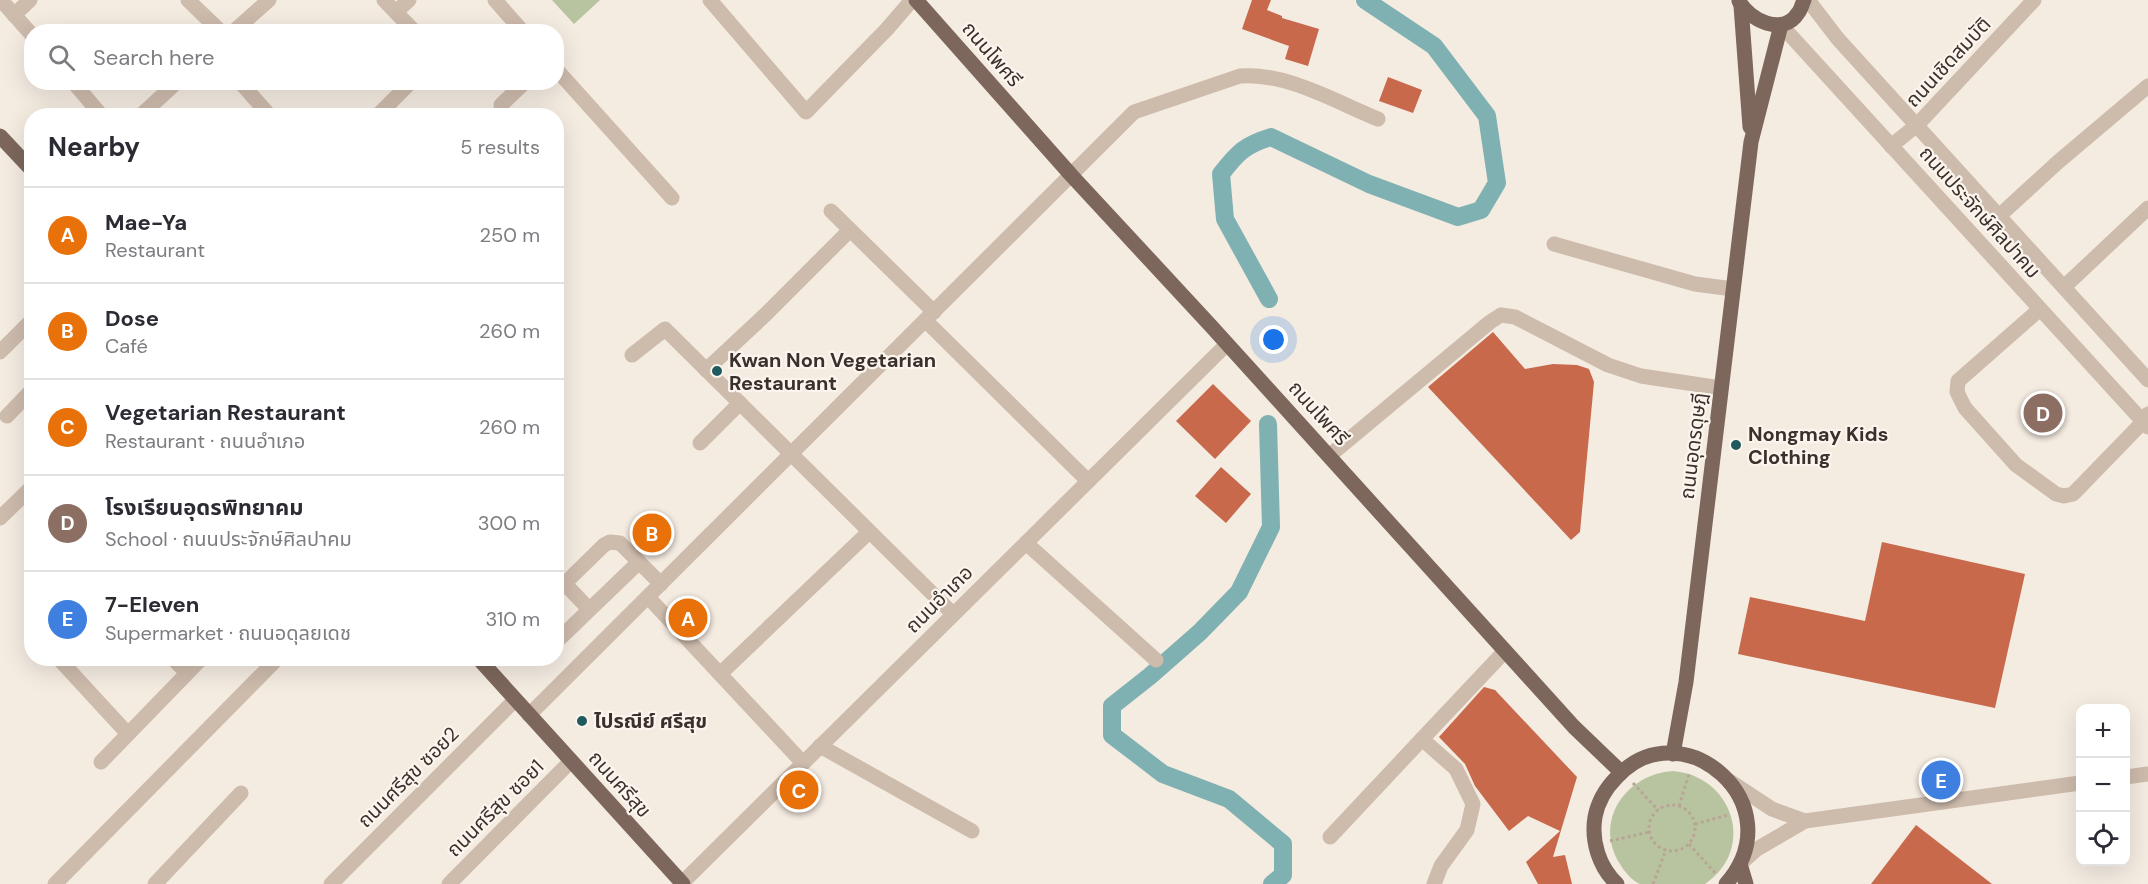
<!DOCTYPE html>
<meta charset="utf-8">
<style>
:root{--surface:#fff;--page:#f2f2f3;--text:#2b2b33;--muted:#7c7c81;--line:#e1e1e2;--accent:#7c3aed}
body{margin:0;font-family:"DM Sans","Noto Sans Thai",sans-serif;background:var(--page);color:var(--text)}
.controls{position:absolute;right:18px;bottom:18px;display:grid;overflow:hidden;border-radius:12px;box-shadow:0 6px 24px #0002}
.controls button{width:54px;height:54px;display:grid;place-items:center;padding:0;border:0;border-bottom:2px solid var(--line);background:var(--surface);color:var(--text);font:30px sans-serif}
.you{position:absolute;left:1274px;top:340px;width:21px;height:21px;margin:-15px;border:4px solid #fff;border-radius:50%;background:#1a73e8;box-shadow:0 0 0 9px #1a73e833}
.badge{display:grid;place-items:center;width:39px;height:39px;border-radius:50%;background:var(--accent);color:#fff;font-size:20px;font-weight:700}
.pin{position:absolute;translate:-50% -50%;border:3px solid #fff;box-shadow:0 2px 6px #0006}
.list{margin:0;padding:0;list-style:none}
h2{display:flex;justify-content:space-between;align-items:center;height:78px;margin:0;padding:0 24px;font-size:26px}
h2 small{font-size:20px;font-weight:400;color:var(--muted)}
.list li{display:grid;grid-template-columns:39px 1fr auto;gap:18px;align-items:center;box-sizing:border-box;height:96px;padding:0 24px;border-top:2px solid var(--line)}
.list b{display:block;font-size:22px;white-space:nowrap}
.list p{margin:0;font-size:20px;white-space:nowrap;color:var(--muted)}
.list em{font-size:20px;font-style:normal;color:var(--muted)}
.icon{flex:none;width:33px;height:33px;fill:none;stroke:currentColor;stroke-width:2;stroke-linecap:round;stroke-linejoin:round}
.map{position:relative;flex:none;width:2148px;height:884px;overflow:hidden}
.search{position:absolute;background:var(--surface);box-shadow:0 6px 24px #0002;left:24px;top:24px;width:540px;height:66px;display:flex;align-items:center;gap:15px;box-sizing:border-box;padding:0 21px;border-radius:24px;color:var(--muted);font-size:22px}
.panel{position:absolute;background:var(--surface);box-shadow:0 6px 24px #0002;left:24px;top:108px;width:540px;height:558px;border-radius:24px}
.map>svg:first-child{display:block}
</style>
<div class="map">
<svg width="2148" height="884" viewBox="0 0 2148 884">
<rect width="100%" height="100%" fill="#f4ebe1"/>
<g fill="#b8c4a0">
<path d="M552 0H600L574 24Z"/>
<path d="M1673 771C1733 776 1757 849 1705 884 1693 884 1648 884 1640 884 1632 881 1624 871 1620 864 1593 821 1626 774 1673 771Z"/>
</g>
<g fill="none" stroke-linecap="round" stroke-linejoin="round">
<g stroke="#7fb0b2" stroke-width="18">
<path d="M1269 299 1225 219 1221 174C1238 152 1245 145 1271 137L1369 184 1458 217 1481 210 1497 183 1487 116 1434 46 1365 0"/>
<path d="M1268 424 1271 527 1239 592 1200 632 1150 676 1112 706V735L1163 774 1229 799 1283 844V875L1272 884"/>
</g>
</g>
<g fill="#c8694b">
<path d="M1252 0H1271L1267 10 1282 16V18L1319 29 1308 66 1285 59 1289 46 1242 29Z"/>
<path d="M1388 77 1422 90 1413 113 1379 101Z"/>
<path d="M1493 332 1525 369 1553 364 1577 365 1589 369 1594 382 1580 532 1571 540 1428 387Z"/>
<path d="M1213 384 1251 421 1215 459 1176 421Z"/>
<path d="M1221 467 1251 494 1226 523 1195 496Z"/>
<path d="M1882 542 2025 574 1995 708 1738 654 1750 597 1865 621Z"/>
<path d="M1484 687 1495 690 1577 777 1553 857 1565 855 1572 884H1538L1526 862 1560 831 1528 816 1509 831 1475 786 1465 764 1439 737Z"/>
<path d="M1916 825 1992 884H1871Z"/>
</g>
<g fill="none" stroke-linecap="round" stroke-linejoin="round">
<g stroke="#b9a596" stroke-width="3" stroke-dasharray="3 3" stroke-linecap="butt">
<path d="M1633 783 1658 810"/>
<circle cx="1672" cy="828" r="23"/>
<path d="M1679 806 1689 774"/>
<path d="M1695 824 1728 815"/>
<path d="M1610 841 1649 832"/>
<path d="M1689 844 1716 874"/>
<path d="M1653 884 1666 850"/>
</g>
<g stroke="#cdbbac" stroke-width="15">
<path d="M1 0 32 35"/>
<path d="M188 0 221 32"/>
<path d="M384 0 415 32"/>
<path d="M495 0 523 32"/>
<path d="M710 0 806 112 887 29 912 0"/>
<path d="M1808 0 1838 39 2148 380"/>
<path d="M396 12 409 0"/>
<path d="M14 15 30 0"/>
<path d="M1781 25 2148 427"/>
<path d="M233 32 269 0"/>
<path d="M556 69 672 198"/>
<path d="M73 82 102 116"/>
<path d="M240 82 270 116"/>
<path d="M501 105 525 82"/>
<path d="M140 116 177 82"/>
<path d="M377 116 411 82"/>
<path d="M1891 146 1917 125 2034 0"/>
<path d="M831 211 934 312"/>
<path d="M1999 216 2058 162 2148 86"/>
<path d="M1554 244 1695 284 1733 289"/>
<path d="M2064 287 2148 208"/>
<path d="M2040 309 1958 381 1957 392 1965 408 2016 465 2056 494 2064 496 2073 494 2143 422 2148 414"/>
<path d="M926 321 1088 481"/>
<path d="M0 352 32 320"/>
<path d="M632 355 665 329 953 614"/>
<path d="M706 370 765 315 850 230"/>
<path d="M7 416 32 390"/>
<path d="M700 443 740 403"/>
<path d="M1329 456 1490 322 1501 315 1515 317 1608 365 1641 376 1721 388"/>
<path d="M0 518 32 487"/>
<path d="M1026 543 1156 660"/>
<path d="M565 584 589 609"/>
<path d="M556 592 604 545 610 542 620 543 661 584"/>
<path d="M648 597 803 763"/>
<path d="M556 642 639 562"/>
<path d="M58 658 128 734"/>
<path d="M172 658 187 673"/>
<path d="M529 658H539"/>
<path d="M720 674 869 532"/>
<path d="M529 715 1134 112 1240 76C1286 72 1336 102 1378 119"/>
<path d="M820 746 972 831"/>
<path d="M101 762 202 658"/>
<path d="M2126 777 2148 774"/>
<path d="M1731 782 1772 809 1805 821"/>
<path d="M1330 837 1422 739"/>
<path d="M1740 864 1757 849 1805 821 2080 783"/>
<path d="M55 884 278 658"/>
<path d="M155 884 241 793"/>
<path d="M331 884 515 700"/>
<path d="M449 884 571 761"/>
<path d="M681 884 1227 344"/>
<path d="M1434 884 1441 866 1467 830 1473 804 1456 769 1422 739 1505 651"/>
</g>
<g stroke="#7d675c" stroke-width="15">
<path d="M916 0 1072 176 1211 326 1574 727 1621 772"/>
<path d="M1739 1C1749 20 1783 37 1798 13 1801 10 1802 4 1804 0"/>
<path d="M1741 6 1750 127"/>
<path d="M0 136 32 170"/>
<path d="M478 658 683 884"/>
<path d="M1673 754 1686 682 1751 142 1781 25"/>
<path d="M1740 864 1746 884"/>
<path d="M1617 884C1599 867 1591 841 1595 817 1598 801 1606 788 1617 777 1681 707 1796 804 1726 884"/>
</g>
</g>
<g fill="#1f5a5e" stroke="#fbf5ee" stroke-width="2">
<circle cx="717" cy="371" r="6"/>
<circle cx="1736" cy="445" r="6"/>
<circle cx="582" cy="721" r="6"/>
</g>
<g text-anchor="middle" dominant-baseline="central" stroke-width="4.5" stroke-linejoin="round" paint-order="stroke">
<g font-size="20" fill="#3b302b" stroke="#fbf5ee">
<text transform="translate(992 54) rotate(49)">ถนนโพศรี</text>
<text transform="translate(1948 62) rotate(-47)">ถนนเชิดสมบัติ</text>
<text transform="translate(1980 212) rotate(48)">ถนนประจักษ์ศิลปาคม</text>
<text transform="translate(1319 413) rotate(48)">ถนนโพศรี</text>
<text transform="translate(1693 446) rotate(-83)">ถนนอุดรดุษฎี</text>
<text transform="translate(939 599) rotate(-45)">ถนนอำเภอ</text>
<text transform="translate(408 777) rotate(-45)">ถนนศรีสุข ซอย2</text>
<text transform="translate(620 784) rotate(48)">ถนนศรีสุข</text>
<text transform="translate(495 808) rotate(-45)">ถนนศรีสุข ซอย1</text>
</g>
<g font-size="20" font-weight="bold" fill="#3b302b" stroke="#fbf5ee" text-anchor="start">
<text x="729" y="360">Kwan Non Vegetarian<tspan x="729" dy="23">Restaurant</tspan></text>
<text x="1748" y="434">Nongmay Kids<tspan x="1748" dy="23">Clothing</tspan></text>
<text x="594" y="721">ไปรณีย์ ศรีสุข</text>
</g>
</g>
</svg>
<div class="controls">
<button>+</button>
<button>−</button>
<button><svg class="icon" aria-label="locate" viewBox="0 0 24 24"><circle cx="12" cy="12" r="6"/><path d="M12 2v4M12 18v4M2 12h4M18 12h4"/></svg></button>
</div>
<div class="you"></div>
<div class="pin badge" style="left:688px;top:618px;background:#e8710a">A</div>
<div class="pin badge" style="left:652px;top:533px;background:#e8710a">B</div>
<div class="pin badge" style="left:799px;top:790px;background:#e8710a">C</div>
<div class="pin badge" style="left:2043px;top:413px;background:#8d6e63">D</div>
<div class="pin badge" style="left:1941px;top:780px;background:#3f7fe0">E</div>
<div class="search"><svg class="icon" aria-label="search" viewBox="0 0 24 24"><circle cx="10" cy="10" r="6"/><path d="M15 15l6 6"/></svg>Search here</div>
<section class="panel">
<h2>Nearby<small>5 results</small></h2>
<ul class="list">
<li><span class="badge" style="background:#e8710a">A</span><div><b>Mae-Ya</b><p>Restaurant</p></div><em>250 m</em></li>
<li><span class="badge" style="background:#e8710a">B</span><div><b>Dose</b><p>Café</p></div><em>260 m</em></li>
<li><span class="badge" style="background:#e8710a">C</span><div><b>Vegetarian Restaurant</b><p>Restaurant · ถนนอำเภอ</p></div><em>260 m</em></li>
<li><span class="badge" style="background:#8d6e63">D</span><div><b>โรงเรียนอุดรพิทยาคม</b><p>School · ถนนประจักษ์ศิลปาคม</p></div><em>300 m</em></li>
<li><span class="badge" style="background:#3f7fe0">E</span><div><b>7-Eleven</b><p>Supermarket · ถนนอดุลยเดช</p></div><em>310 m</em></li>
</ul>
</section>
</div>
